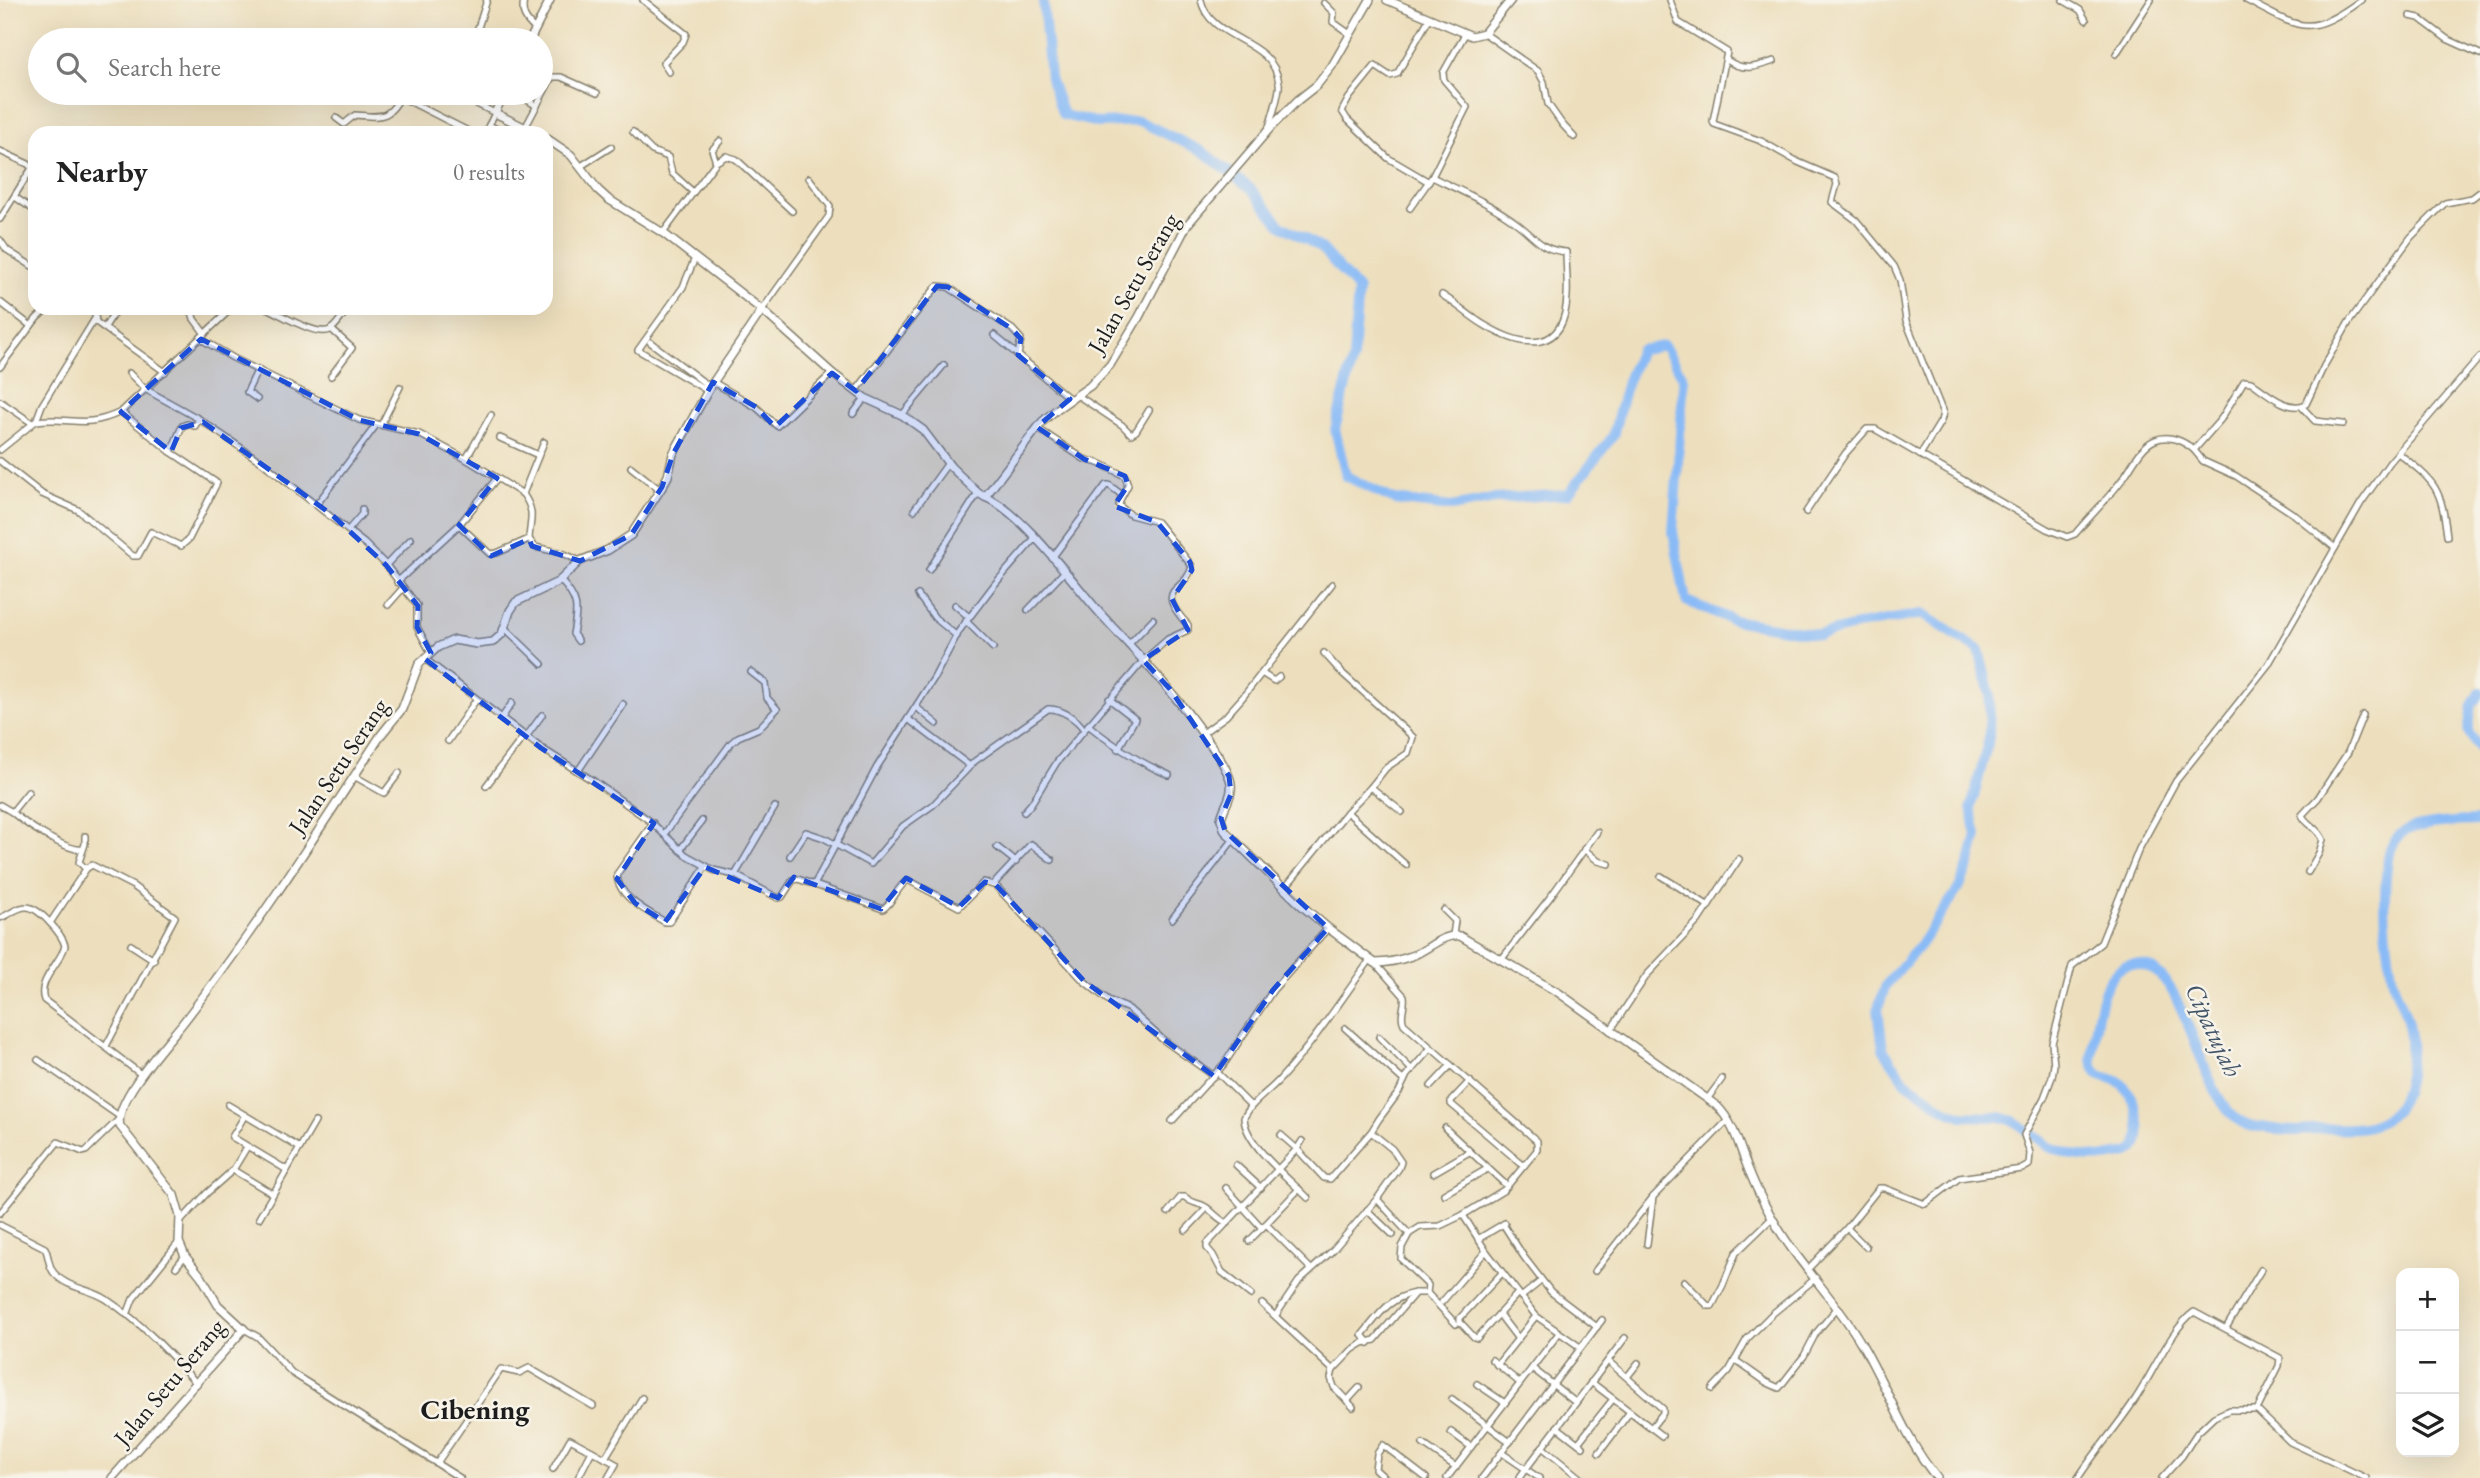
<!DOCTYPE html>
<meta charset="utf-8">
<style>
:root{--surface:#fff;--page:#f6f6f6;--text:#222;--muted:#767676;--line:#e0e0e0}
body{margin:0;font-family:"EB Garamond",serif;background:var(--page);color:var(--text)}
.controls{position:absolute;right:21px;bottom:21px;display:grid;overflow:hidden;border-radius:14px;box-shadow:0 7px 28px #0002}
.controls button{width:63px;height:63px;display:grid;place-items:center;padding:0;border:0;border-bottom:2px solid var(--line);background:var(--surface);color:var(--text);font:35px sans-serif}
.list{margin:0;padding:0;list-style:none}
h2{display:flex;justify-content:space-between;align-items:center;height:91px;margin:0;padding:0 28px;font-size:30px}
h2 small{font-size:23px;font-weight:400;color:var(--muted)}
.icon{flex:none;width:38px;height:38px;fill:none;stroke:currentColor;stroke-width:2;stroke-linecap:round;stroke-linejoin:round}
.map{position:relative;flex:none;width:2480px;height:1478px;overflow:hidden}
.search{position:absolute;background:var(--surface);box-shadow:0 7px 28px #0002;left:28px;top:28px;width:525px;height:77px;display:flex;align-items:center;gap:18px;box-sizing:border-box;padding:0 24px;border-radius:38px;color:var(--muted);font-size:26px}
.panel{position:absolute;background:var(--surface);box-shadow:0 7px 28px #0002;left:28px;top:126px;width:525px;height:189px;border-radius:21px}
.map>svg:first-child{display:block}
</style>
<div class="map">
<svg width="2480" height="1478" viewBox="0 0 2480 1478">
<rect width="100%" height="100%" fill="#f7f3e8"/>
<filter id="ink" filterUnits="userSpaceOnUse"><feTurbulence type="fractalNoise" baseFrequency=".0143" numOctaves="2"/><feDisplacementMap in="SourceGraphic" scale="14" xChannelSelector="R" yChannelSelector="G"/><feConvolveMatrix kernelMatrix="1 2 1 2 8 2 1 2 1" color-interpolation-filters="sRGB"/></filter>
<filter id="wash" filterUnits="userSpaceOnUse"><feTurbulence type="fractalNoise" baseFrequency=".00686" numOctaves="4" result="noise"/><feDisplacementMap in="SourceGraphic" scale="28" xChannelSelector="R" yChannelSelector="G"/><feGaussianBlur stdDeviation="1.57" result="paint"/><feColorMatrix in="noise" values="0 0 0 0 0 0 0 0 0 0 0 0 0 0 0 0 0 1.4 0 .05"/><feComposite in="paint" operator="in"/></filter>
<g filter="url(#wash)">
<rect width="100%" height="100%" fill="#eddfbd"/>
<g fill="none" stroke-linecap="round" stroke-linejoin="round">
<g stroke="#8abbf6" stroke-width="10">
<path d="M1043 0 1050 78 1063 115 1099 123 1139 121 1202 151 1251 189 1281 225 1321 248 1358 290 1353 358 1335 429 1346 476 1394 500 1451 507 1495 499 1568 494 1613 436 1627 381 1640 350 1664 346 1684 379 1673 532 1686 601 1733 620 1819 635 1864 624 1922 614 1979 650 1990 695 1989 738 1971 808 1977 835 1970 862 1959 888 1920 945 1886 985 1878 1008 1883 1049 1905 1081 1946 1110 1962 1116 2000 1117 2014 1121 2050 1147 2072 1155 2101 1158 2128 1153 2134 1150C2146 1133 2136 1099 2122 1084 2109 1073 2094 1083 2092 1058 2096 1032 2098 966 2133 964 2192 961 2195 1106 2247 1125 2251 1127 2258 1127 2262 1127 2273 1129 2284 1131 2294 1131 2308 1131 2322 1128 2336 1128 2383 1131 2404 1115 2409 1068 2411 1052 2411 1036 2407 1020 2404 1007 2396 994 2393 981 2387 947 2383 910 2386 876 2388 859 2388 843 2402 833 2416 823 2462 821 2480 821"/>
<path d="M2480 692 2472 705 2468 732 2480 750"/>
</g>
</g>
</g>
<g filter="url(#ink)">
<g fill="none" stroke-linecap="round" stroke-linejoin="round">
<defs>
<g id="minor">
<path d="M524 0C521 14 525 20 535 29"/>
<path d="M643 0 686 34 683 42 663 63 669 72"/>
<path d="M1201 0C1210 42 1273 37 1279 83 1281 90 1271 120 1268 130"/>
<path d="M1670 0 1678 22 1727 52 1713 121 1714 124 1761 141 1798 162 1835 178 1837 184 1832 202 1856 220 1894 266 1900 280 1906 321 1943 413 1941 421 1920 455 2047 529 2067 537 2075 534C2090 516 2107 500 2121 481 2131 469 2140 446 2155 440 2169 434 2184 441 2194 450"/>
<path d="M2063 0 2080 10 2086 20"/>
<path d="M2246 0C2300 28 2308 39 2361 0"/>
<path d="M1324 3 1334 13 1333 22 1350 34"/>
<path d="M2410 16 2419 18 2447 39 2480 54"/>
<path d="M1484 33 1538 71 1544 82 1548 104 1562 124 1574 137"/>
<path d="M474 40 487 0"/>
<path d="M2116 54 2151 0"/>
<path d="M1727 60C1743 72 1757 67 1774 61"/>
<path d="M393 93 472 133"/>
<path d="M454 93 495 113 485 133"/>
<path d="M516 93 537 106"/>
<path d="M336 118 344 124 355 115C383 117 388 120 403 93"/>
<path d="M489 125 504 133"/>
<path d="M525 128 552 77H561L597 93"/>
<path d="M633 132 652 151 668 157 672 173 693 192"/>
<path d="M0 151 28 164 32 168 0 219"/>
<path d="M716 162 712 150 720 141"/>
<path d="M581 166 611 147"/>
<path d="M1432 177C1461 191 1494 205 1519 225 1537 239 1541 250 1566 252 1566 267 1568 282 1567 296 1565 353 1525 349 1486 326 1470 317 1457 304 1442 295"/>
<path d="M1429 182 1388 158 1347 119 1342 111 1349 98 1375 66 1390 76 1397 74 1429 19"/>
<path d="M15 197 35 211"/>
<path d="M1410 208 1432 177 1467 107 1444 80 1443 73 1465 34"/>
<path d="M663 233 716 162 726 156 736 159 792 211"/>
<path d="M0 240 7 250 35 268"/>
<path d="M695 258 683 287 638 350 708 391"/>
<path d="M0 302 31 326"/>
<path d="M94 308 96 322 165 372"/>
<path d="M191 308 194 319 205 334"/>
<path d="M266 308C279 313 316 337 330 330 337 326 343 315 348 308"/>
<path d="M762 310 829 216 830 206 809 178"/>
<path d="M105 327 117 308"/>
<path d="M994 335 1070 399"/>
<path d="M201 339 233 358 359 420 419 434 466 459 523 494"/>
<path d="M650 342 710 387"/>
<path d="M0 367 37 318 48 308"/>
<path d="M129 373 145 389 199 419 263 463 365 544 386 565 417 605V627L431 653"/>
<path d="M331 376 352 348 331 329"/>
<path d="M713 382 756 407 777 426 832 373"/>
<path d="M856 391 937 286 948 287 1012 329 1021 339 1018 355"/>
<path d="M1077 395 1122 425 1131 434 1136 431 1149 410"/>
<path d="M257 399 247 392 258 369"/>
<path d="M0 401 32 423"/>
<path d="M2302 407 2315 421 2343 424"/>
<path d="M853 414 865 398"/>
<path d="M902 415 944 365"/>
<path d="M36 421 42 405 94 320"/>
<path d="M381 425 400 387"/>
<path d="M500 438 538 455"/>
<path d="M0 450 36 421C71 416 83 430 121 412L232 308"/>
<path d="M171 452 182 426 187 424 195 426 199 419"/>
<path d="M2398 453C2437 483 2441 488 2447 536"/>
<path d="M466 459 491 415"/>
<path d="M0 461 42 494 78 510 133 556H138L151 532 181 546 189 539 217 483 171 452 121 412"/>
<path d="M631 467 660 490"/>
<path d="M317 504 377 424"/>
<path d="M914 510 948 463"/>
<path d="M1806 512 1845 454 1867 429H1875L1920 455"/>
<path d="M459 525 490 554 497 553 529 539 535 547 562 553 580 561"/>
<path d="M349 529 362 514V509"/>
<path d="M529 539C530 519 536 513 523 494L544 442"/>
<path d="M2335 548 2295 515 2236 476 2203 461 2194 450 2221 419 2244 381 2251 382C2266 392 2288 413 2306 404L2324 366 2349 322 2411 237 2445 203 2472 198 2480 192"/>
<path d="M1052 558 1106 485H1109L1122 495"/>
<path d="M386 565 411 539"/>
<path d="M929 570 978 493"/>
<path d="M560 580C579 600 578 608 573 634L578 641"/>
<path d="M397 582 459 525 497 478"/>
<path d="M918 595 935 618 957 636"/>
<path d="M388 605 403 588"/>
<path d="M955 605 969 617"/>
<path d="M1028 610 1064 572"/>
<path d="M966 621 993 648"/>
<path d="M505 628 542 664"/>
<path d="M1128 645 1153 619"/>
<path d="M1324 653 1341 672 1413 737 1408 753 1386 768 1371 787"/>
<path d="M425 659 541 748 595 782 650 821 686 855 713 870 735 875 778 898 782 897 793 880 798 879 883 909C894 902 897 886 908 880L959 907 984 882 993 885 1031 844 1052 860"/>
<path d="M1263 674 1274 681 1279 677"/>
<path d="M1109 699 1135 719 1118 749"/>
<path d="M916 707 937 724"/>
<path d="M501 719 512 703"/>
<path d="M908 719 970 766"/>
<path d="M1088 725C1114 746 1138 762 1169 775"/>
<path d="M1203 733 1226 716 1242 698 1332 584"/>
<path d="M526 737 542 715"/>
<path d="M448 741 476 700"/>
<path d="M578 771 623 704"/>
<path d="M354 776 384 793 399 773"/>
<path d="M486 786 524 736"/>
<path d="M0 805 12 812 28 792"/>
<path d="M12 812C24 823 67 852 83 849"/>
<path d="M1024 812 1031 804 1057 762 1143 661 1168 639 1188 630V625C1151 585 1186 594 1192 566L1157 522 1131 515 1119 506 1120 500 1128 485 1125 476 1101 464 1084 459 1037 428"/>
<path d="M1347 812 1406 865"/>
<path d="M653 823 617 874C617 897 648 912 665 922H669L706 866"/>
<path d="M665 833 731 743 738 737 759 728 777 709 767 698 765 683 751 672"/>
<path d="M85 836V844L79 862 86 869"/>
<path d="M997 847 1016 862"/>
<path d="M1584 849 1598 861 1609 864"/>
<path d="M680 850 702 821"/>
<path d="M790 856 806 832 824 838 871 864 903 826 933 805 975 761 1048 709C1060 708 1078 719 1084 730"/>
<path d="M2308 872 2319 853 2323 840C2318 827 2306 825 2302 815L2318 798 2348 752 2363 715"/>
<path d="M735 875 775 807"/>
<path d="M1661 876 1709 906"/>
<path d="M994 884 1084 981 1108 1000 1129 1009 1162 1039 1214 1076"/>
<path d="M814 885 877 767 934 678 959 631 994 585 1035 538"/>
<path d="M1284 889 1347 812 1371 787 1402 812"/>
<path d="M1444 910 1455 921 1453 935"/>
<path d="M0 918C9 915 17 907 26 907 38 906 63 935 65 946 60 964 37 980 44 1000L142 1075"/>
<path d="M1172 919 1233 840"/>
<path d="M50 923 86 869 92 865 133 886 175 917 106 1046"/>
<path d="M131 945 154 960"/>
<path d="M1501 960 1551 896 1597 832"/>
<path d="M1375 963 1404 996C1406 1006 1399 1015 1404 1024L1537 1141V1150L1504 1190 1463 1215 1486 1251 1536 1316 1580 1347"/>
<path d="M1345 1028 1404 1081"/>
<path d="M1610 1031 1647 975 1698 921 1739 859"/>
<path d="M1379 1037 1412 1070"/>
<path d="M38 1060 119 1116"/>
<path d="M1217 1072 1251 1106"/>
<path d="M1470 1081 1451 1101V1104L1524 1166"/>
<path d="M1431 1086 1451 1065"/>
<path d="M1708 1098 1722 1079"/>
<path d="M228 1105 300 1148"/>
<path d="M245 1115 232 1137 287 1170"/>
<path d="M1172 1121 1224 1064 1273 990 1328 928"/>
<path d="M1445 1128 1507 1186"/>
<path d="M1281 1135 1297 1149 1302 1141"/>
<path d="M1236 1165 1261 1188"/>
<path d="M233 1170 273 1194"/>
<path d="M1433 1173 1469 1152"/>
<path d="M1226 1188 1262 1228 1299 1189"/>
<path d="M1444 1194 1487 1169"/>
<path d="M1308 1198C1289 1179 1245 1144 1244 1118 1251 1102 1270 1091 1281 1078 1314 1042 1341 1000 1370 960"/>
<path d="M1377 1199 1409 1234 1402 1247 1401 1259 1428 1285 1427 1293"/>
<path d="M1367 1210 1393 1235"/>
<path d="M1168 1212 1181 1197H1185C1191 1203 1194 1202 1202 1205 1212 1209 1217 1220 1228 1223"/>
<path d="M0 1213 58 1142 83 1152 86 1151 118 1120"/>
<path d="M259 1218 315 1122"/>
<path d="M180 1222 207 1193 233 1170 247 1147"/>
<path d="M1266 1224 1311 1269"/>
<path d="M1503 1224 1524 1257 1551 1292 1597 1327"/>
<path d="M0 1225 45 1248C49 1256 48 1266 54 1273 68 1289 89 1288 106 1299 142 1323 169 1352 197 1384"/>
<path d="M1847 1228 1866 1247"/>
<path d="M1186 1230 1207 1208"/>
<path d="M1409 1234 1420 1227 1440 1226 1463 1215"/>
<path d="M1478 1239 1505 1223"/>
<path d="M1249 1241 1262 1228"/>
<path d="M1647 1244 1653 1197"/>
<path d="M176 1267 185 1256"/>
<path d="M1808 1269 1847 1228 1879 1188H1884L1925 1204 1959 1178 2022 1169 2029 1165 2030 1153 2024 1135 2044 1098 2052 1077 2054 1065 2052 1043 2072 966 2101 943 2139 849 2176 781 2268 665 2361 503 2390 462 2480 357"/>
<path d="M1595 1271 1653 1197 1728 1120"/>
<path d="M1502 1273 1460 1318V1322L1474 1337 1477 1338 1518 1293"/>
<path d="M1684 1281 1708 1306H1712L1723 1285 1736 1253 1772 1218"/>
<path d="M1251 1295 1222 1272 1213 1255 1207 1248V1244L1297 1149 1324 1178 1330 1179 1371 1132 1379 1119 1399 1092 1407 1075 1430 1049"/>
<path d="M1521 1297 1541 1281"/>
<path d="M1442 1302 1486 1251"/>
<path d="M1262 1304 1333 1370"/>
<path d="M1499 1314 1518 1339"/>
<path d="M127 1315 133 1299 179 1242"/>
<path d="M1276 1315 1299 1281 1332 1251 1377 1199 1399 1168 1401 1162 1392 1149 1371 1132"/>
<path d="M2226 1328 2261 1270"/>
<path d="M244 1329 258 1337 292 1373 460 1478"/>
<path d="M1369 1343 1362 1335C1379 1315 1388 1298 1415 1293"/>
<path d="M1492 1360 1520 1383"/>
<path d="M1735 1360 1766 1382 1779 1388 1804 1356 1816 1333 1838 1307"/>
<path d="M1608 1361 1663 1409V1413L1651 1428"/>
<path d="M1497 1365 1536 1316"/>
<path d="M1532 1368 1575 1402"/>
<path d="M1627 1377 1638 1363"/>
<path d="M1591 1382 1662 1436"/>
<path d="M1477 1384 1505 1403"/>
<path d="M1712 1389 1729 1371 1747 1339 1772 1314 1816 1278"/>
<path d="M1452 1399 1510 1442"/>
<path d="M1347 1401 1359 1388"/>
<path d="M1353 1407 1334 1387 1331 1378 1333 1370 1352 1350 1363 1343 1375 1340 1415 1293H1427L1456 1324"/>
<path d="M1557 1427 1583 1447"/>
<path d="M1451 1432 1471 1447"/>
<path d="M1578 1443 1613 1399"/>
<path d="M1423 1444 1456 1467"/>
<path d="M1542 1447 1580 1478"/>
<path d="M1502 1453 1539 1478"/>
<path d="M1599 1453 1629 1413"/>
<path d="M605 1458 642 1398"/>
<path d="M437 1463 501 1369 519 1373 529 1368 593 1406"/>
<path d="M553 1469 570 1439 616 1464 608 1478"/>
<path d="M578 1478 592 1451"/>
<path d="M1385 1478 1375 1469 1377 1454 1383 1445 1426 1478"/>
<path d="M1447 1478 1559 1333"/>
<path d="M1482 1478 1602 1320"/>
<path d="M1519 1478 1625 1338"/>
<path d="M2078 1478C2096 1450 2118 1426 2136 1398 2151 1376 2173 1326 2194 1312L2280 1358 2279 1366 2257 1410"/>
<path d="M2162 1478 2182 1456 2197 1433 2214 1417 2229 1410H2257L2290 1442 2366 1478"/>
</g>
<g id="tertiary">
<path d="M1387 0 1472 36 1484 33 1511 0"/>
<path d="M530 40 550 0"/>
<path d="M504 93 495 113 536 133"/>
<path d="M546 138 571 155 598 190 608 199 663 233 762 310"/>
<path d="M985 497C1021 511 1071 580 1098 611 1135 652 1174 691 1205 737 1214 749 1225 764 1230 779 1235 794 1224 805 1221 819L1225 831 1301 905 1328 928 1375 963C1389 963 1401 960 1414 955 1429 949 1444 933 1460 936L1559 993 1717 1106C1735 1124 1740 1150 1750 1173 1756 1188 1763 1202 1771 1216 1796 1262 1835 1298 1861 1343 1888 1388 1903 1437 1937 1478"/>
<path d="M112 1478 244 1329 218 1305 201 1276 185 1256 179 1242 180 1216 174 1195 120 1126C113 1102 166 1044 182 1024 254 932 317 833 381 735L402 709 419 664 438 647 454 640 477 644 493 642 502 634 510 611 516 602 558 582 580 561 608 550 631 535 662 487 668 476 673 454 710 387 762 310 832 373 865 398 902 415 923 430 951 467 978 493 985 497 1042 422 1057 409 1090 386 1110 365 1139 317 1187 225 1271 127 1298 100 1317 85 1332 66 1370 0"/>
</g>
</defs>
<use href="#minor" stroke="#847e6c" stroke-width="8"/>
<use href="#tertiary" stroke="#847e6c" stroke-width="10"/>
<use href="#minor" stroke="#fff" stroke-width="5"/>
<use href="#tertiary" stroke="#fff" stroke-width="7"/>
</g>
</g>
<path fill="#1d4ed8" fill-opacity="0.2" stroke="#1d4ed8" stroke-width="5" stroke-dasharray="14 9" stroke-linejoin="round" d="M937 286 948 287 1012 329 1021 339 1018 355 1070 399 1037 427 1084 459 1125 476 1128 485 1114 506 1157 522 1190 562 1192 570 1172 599 1188 630 1143 660 1170 689 1229 776 1231 794 1221 818 1225 831 1328 928 1273 990 1214 1076 1084 981 996 885 985 882 959 907 906 878 881 909 794 877 778 898 705 867 665 922 635 903 617 879 654 823 541 748 425 659 431 653 417 627 418 606 386 565 331 514 203 422 181 428 171 452 121 412 201 339 359 420 419 434 497 478 459 525 491 556 529 539 532 546 580 561 631 535 662 487 673 454 713 382 756 407 775 427 832 373 856 391Z"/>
<g text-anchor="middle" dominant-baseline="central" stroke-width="5" stroke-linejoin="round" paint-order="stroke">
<g font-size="24" fill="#1c1c1c" stroke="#f7f3e8">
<text transform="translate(1133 283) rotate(-60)">Jalan Setu Serang</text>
<text transform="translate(338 766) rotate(-56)">Jalan Setu Serang</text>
<text transform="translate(169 1382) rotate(-50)">Jalan Setu Serang</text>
</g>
<g font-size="26" font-style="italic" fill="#425468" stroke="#f7f3e8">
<text transform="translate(2214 1030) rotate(65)">Cipatujah</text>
</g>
<g font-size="28" font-weight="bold" fill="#1c1c1c" stroke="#f7f3e8">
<text x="475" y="1409">Cibening</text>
</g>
</g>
</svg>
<div class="controls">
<button>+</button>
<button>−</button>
<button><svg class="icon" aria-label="layers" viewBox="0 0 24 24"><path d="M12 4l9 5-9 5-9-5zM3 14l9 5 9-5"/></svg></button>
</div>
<div class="search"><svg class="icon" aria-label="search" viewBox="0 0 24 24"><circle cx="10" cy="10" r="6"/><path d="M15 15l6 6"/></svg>Search here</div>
<section class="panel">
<h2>Nearby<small>0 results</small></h2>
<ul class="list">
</ul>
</section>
</div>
